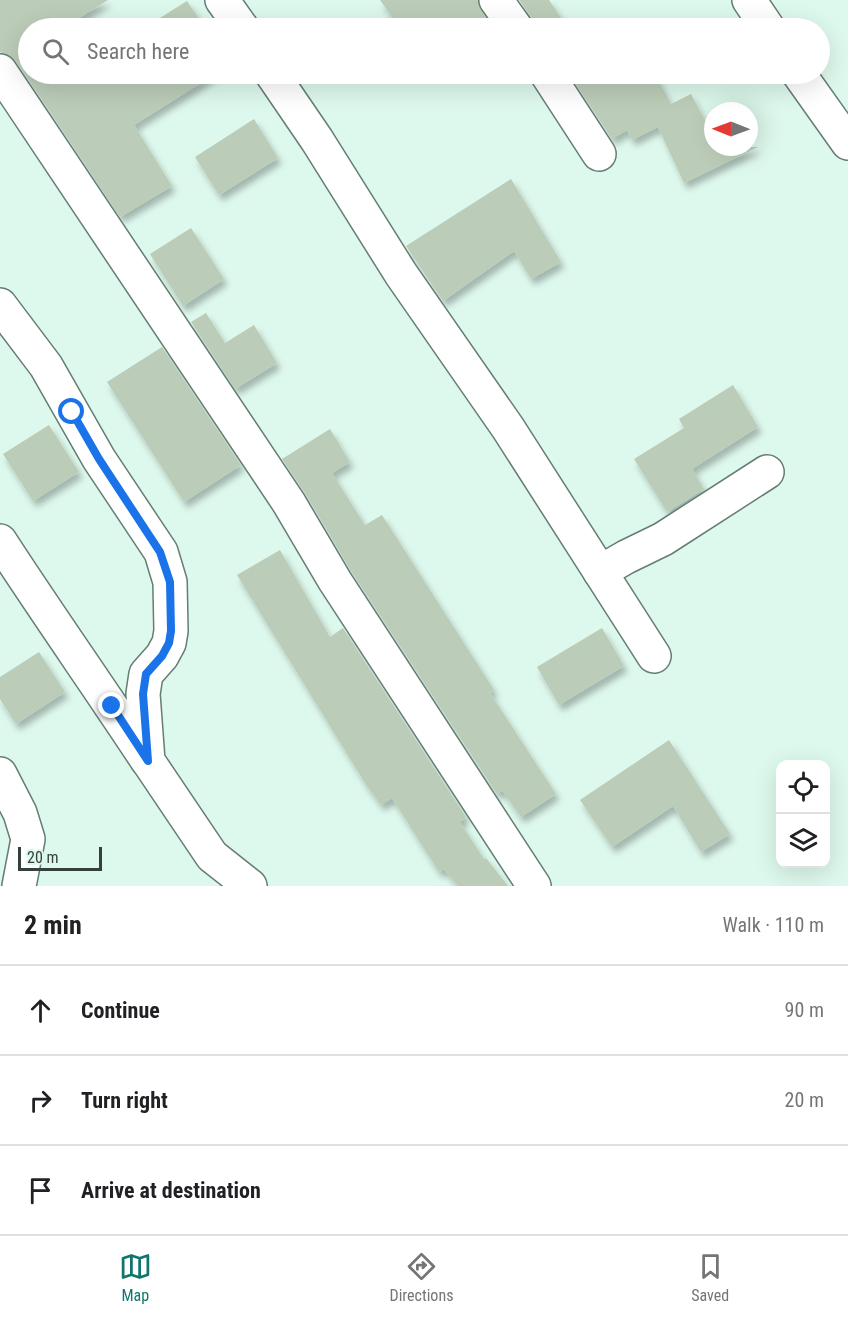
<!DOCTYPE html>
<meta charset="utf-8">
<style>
:root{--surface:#fff;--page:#f2f2f2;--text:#202124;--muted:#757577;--line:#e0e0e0;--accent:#0f766e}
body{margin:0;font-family:"Roboto Condensed",sans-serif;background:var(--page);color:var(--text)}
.controls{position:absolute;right:18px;bottom:18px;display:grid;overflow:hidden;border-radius:12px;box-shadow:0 6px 24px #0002}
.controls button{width:54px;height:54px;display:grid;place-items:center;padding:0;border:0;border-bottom:2px solid var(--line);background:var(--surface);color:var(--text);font:30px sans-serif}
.compass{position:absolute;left:704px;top:102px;width:54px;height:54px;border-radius:50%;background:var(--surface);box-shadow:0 6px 24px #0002;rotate:271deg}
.scale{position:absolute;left:18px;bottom:15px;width:84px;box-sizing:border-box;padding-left:6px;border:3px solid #353f3b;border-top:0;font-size:16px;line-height:21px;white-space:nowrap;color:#353f3b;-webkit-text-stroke:4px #ddf8ec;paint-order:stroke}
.stop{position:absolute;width:18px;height:18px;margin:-14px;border:4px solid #1a73e8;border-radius:50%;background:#fff}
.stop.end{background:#1a73e8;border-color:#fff;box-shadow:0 2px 6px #0008}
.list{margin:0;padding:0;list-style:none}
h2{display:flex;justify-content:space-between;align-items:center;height:78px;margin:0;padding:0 24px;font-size:26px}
h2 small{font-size:20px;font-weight:400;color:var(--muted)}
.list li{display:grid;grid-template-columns:39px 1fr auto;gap:18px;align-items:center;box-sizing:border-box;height:90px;padding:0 24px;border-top:2px solid var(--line)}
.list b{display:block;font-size:22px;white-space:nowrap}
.list em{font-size:20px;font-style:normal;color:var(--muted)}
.icon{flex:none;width:33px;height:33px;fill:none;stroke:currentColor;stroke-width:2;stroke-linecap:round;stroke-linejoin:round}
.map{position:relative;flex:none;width:848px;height:886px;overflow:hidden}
.search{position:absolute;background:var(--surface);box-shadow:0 6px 24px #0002;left:18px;right:18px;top:18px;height:66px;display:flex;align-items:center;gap:15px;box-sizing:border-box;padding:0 21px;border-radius:33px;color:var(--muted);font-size:22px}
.sheet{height:348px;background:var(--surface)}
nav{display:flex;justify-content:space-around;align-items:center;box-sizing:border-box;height:84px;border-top:2px solid var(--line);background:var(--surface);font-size:16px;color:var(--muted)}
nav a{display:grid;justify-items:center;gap:3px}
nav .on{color:var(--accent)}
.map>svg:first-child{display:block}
</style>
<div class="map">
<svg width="848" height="886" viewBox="0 0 848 886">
<defs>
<filter id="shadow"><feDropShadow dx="3.5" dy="6" stdDeviation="3" flood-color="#0004"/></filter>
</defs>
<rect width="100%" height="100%" fill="#ddf8ec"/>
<g fill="#bbccb8" filter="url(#shadow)">
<path d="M0 0H108L63 28H28V74H215L134 125 172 186 120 217 16 61 9 55 0 52Z"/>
<path d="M380 0H478L481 11 493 28H400Z"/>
<path d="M519 0H549L568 28H534L532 18Z"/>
<path d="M187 1 205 28H144Z"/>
<path d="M569 74H655L671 104 691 94 713 136V147H758L684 183 658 127 632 140 627 130 612 139Z"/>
<path d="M254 119 278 158 219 195 195 157Z"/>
<path d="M511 179 561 262 531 279 514 251 443 301 406 246Z"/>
<path d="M191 228 224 279 183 306 150 254Z"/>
<path d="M206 313 225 343 254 325 277 363 235 389 191 322Z"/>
<path d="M162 347 241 465 184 502 107 382Z"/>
<path d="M733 385 758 427 692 469 704 489 667 512 634 459 684 428 679 419Z"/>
<path d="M49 425 79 472 33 501 3 454Z"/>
<path d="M330 429 350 462 332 473 365 525 382 515 494 690 490 693 556 794 521 817 502 790 497 794 351 571 305 493 282 459Z"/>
<path d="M280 550 330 637 343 628 466 817 460 822 484 859 486 858 508 886H458L444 869 439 872 392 798 381 805 365 783 237 575Z"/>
<path d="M602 628 624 666 559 705 537 667Z"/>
<path d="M39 652 65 692 16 724 0 699V677Z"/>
<path d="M669 740 730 834 701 852 673 806 612 847 580 800Z"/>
</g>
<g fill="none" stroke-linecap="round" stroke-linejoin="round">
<defs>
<g id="minor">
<path d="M222 0 242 28"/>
<path d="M496 0 516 28"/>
<path d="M749 0 768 28"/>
<path d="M0 71 289 503 335 581 534 886"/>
<path d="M272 74 317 140 401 274 508 428 654 656"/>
<path d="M547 74 599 154"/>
<path d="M799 74 848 143"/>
<path d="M0 305 46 366 99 459 161 552 170 582 171 631 169 643 162 656 146 674 143 694 148 761 212 856 250 886"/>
<path d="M0 541C48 615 99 687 147 760"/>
<path d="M600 572 626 557 663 539 767 472"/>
<path d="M0 774 20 813 28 839 19 886"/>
</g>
</defs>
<use href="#minor" stroke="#657d73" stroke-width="36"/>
<use href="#minor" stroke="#fff" stroke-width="33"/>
</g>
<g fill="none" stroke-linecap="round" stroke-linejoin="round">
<path stroke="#1a73e8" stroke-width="8" d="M72 412 99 459 160 552 170 582 171 631 169 643 162 656 146 674 143 694 148 761 112 706"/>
</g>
</svg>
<div class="controls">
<button><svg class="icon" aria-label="locate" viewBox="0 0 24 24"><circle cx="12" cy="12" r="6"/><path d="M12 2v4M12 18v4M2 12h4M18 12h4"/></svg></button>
<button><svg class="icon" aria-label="layers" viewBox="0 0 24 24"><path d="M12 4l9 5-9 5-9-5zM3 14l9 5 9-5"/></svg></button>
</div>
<svg class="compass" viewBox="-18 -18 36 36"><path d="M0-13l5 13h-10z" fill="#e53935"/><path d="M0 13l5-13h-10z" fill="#757577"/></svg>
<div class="scale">20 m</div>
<div class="stop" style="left:72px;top:412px"></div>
<div class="stop end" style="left:112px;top:706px"></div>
<div class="search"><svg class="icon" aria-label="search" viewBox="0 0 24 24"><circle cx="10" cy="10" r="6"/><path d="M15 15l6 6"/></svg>Search here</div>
</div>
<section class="sheet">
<h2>2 min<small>Walk · 110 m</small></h2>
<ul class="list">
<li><svg class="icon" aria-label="ahead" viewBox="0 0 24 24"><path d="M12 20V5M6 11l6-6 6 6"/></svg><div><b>Continue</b></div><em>90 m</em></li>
<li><svg class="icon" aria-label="right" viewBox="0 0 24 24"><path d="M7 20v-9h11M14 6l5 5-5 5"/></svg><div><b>Turn right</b></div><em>20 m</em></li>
<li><svg class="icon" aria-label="arrive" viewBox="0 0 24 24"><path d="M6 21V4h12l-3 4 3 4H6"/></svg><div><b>Arrive at destination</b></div></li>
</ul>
</section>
<nav>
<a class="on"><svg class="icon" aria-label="map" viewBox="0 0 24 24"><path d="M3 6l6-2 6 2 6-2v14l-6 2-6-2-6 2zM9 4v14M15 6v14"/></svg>Map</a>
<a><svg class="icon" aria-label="directions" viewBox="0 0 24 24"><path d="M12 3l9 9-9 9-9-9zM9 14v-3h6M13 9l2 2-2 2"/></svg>Directions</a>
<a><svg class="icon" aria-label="saved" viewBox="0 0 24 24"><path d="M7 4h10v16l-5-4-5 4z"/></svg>Saved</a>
</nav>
